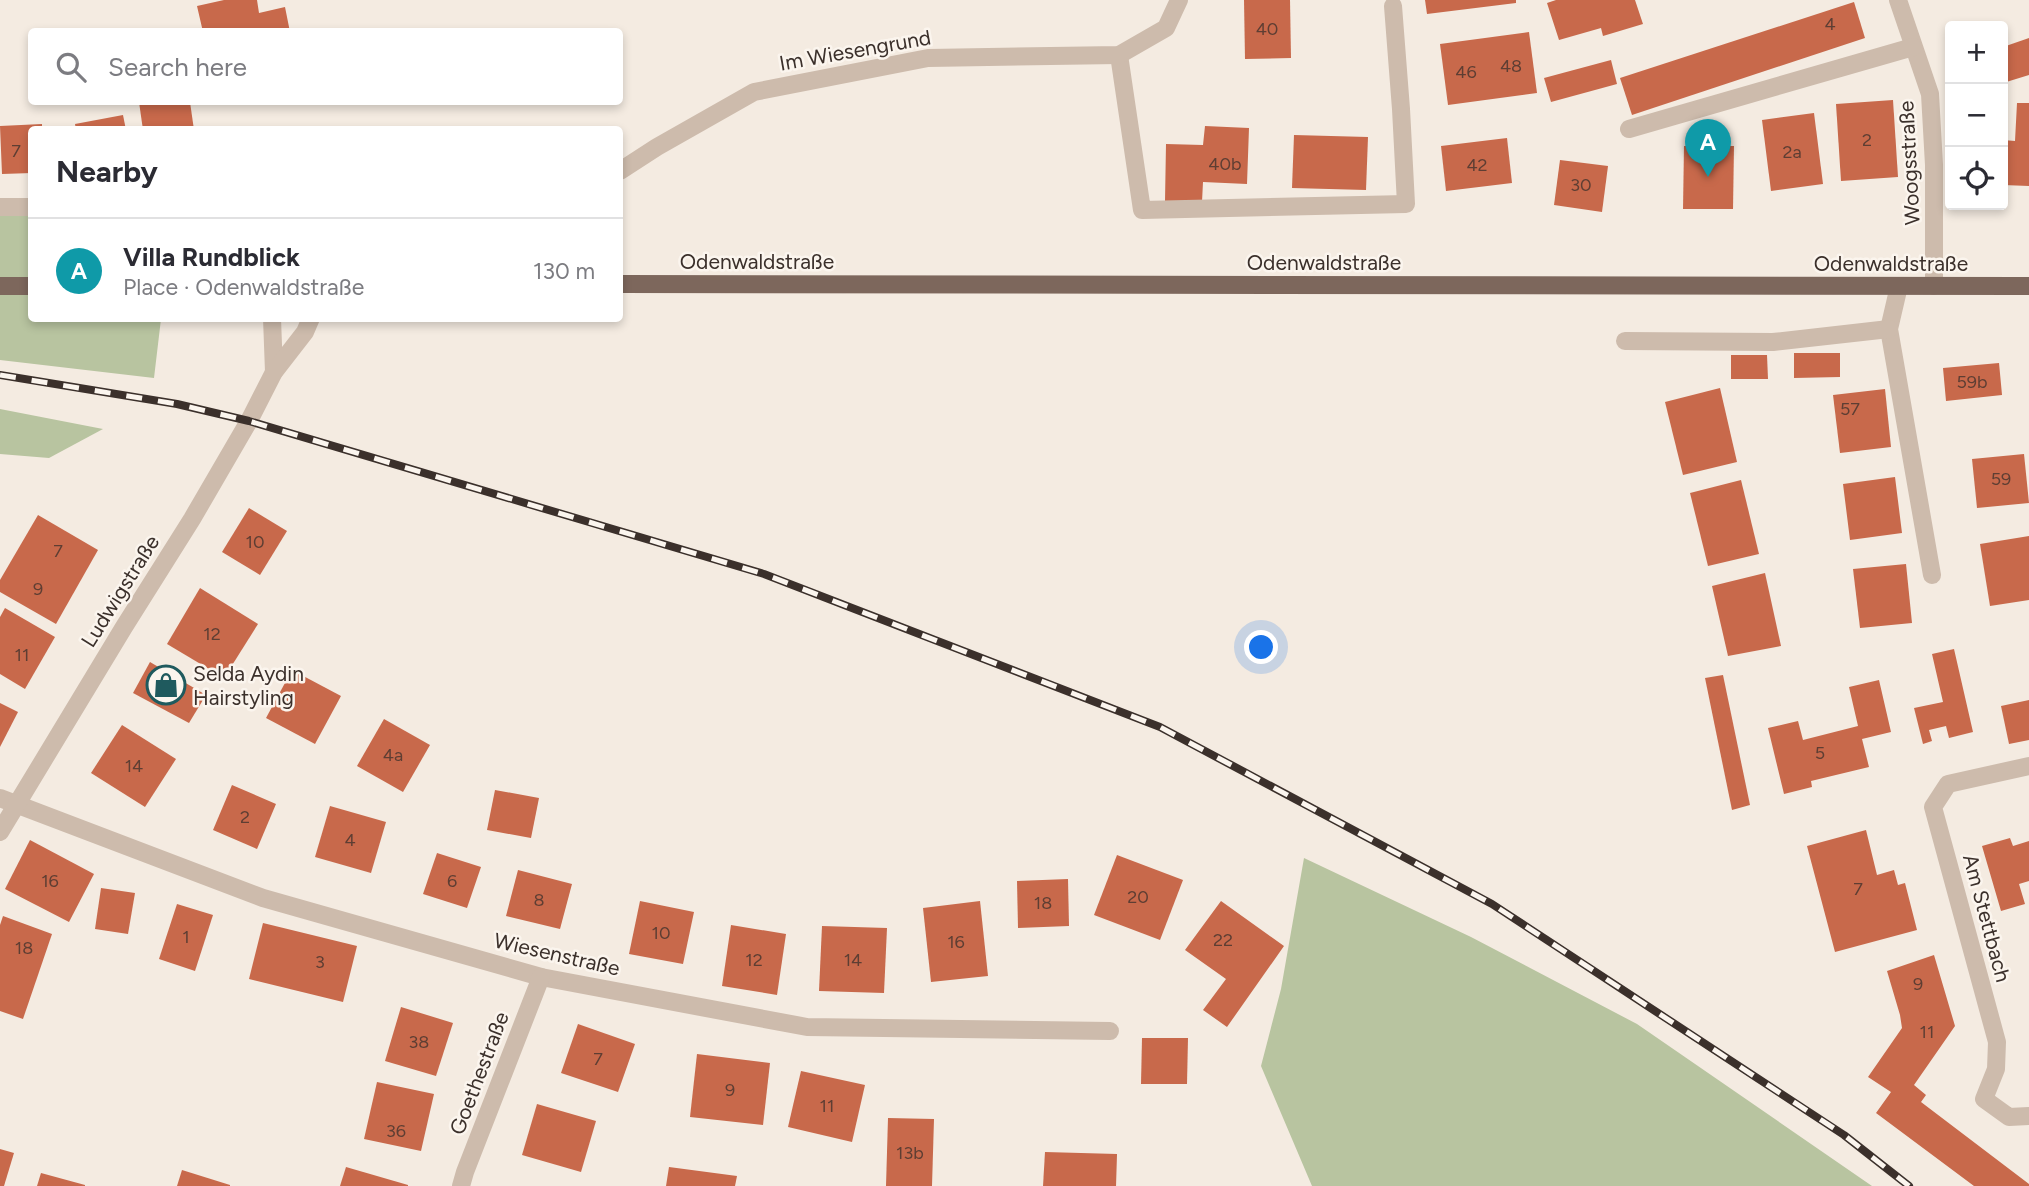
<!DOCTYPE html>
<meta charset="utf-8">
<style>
:root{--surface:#fff;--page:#f2f2f3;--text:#2b2b33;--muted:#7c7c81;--line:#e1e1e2;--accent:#111827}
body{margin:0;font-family:Figtree,sans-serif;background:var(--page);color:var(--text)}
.controls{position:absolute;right:21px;top:21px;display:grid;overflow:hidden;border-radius:7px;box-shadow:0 4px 10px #0003}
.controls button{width:63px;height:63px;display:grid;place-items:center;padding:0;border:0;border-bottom:2px solid var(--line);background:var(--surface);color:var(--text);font:35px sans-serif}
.you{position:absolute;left:1262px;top:648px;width:24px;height:24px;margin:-18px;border:5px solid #fff;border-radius:50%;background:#1a73e8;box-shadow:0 0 0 10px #1a73e833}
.badge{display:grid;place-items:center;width:46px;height:46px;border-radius:50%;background:var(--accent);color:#fff;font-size:23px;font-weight:700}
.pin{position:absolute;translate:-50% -58px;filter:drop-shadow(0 2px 4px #0008)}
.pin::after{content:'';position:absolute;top:37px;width:24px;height:21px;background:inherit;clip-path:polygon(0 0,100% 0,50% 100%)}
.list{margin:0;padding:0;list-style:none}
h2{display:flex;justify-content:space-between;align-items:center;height:91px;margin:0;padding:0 28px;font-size:30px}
h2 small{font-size:23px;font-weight:400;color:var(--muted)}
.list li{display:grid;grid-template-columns:46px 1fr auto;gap:21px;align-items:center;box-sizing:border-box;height:105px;padding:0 28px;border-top:2px solid var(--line)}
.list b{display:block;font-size:26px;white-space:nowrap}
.list p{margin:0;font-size:23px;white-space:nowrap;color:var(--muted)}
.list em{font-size:23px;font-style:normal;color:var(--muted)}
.icon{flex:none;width:38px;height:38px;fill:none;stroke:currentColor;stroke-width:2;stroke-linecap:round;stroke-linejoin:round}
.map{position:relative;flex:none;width:2029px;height:1186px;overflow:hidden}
.search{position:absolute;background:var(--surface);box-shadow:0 4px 10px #0003;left:28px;top:28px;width:595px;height:77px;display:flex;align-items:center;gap:18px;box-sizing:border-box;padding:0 24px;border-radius:7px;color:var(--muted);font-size:26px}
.panel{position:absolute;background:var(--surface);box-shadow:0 4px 10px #0003;left:28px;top:126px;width:595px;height:196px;border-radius:7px}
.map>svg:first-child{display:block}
</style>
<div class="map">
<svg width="2029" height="1186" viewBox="0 0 2029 1186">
<rect width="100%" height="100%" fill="#f4ebe1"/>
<g fill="#b8c4a0">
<path d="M0 207H31L32 318 161 319 154 378 0 360Z"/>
<path d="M0 409 103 429 49 458 0 454Z"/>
<path d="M1304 858 1471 937 1637 1024 1872 1186H1312L1261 1066 1281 989Z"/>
</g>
<g fill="#c8694b">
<path d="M224 0H257L259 13 285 7 290 32H203L197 6Z"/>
<path d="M1244 0H1290L1291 58 1245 59Z"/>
<path d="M1425 0H1516V3L1427 14Z"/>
<path d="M1556 0H1635L1643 24 1603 36 1601 28 1559 40 1547 3Z"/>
<path d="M1854 2 1865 38 1632 115 1620 78Z"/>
<path d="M1529 32 1537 93 1448 105 1440 44Z"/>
<path d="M2029 38V75L2003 83V47Z"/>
<path d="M1611 60 1617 84 1551 102 1544 78Z"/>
<path d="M1893 100 1898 177 1841 181 1836 104Z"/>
<path d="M139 102H190L194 130H143Z"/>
<path d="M2017 103H2029V186L2003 185V140L2015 141Z"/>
<path d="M1814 113 1823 184 1771 191 1762 120Z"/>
<path d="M123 115 126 130H76L75 124Z"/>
<path d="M42 124V130H32V173L2 174 0 126Z"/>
<path d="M1205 126 1249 128 1247 184 1203 182 1202 202 1165 201 1166 144 1203 145Z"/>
<path d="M1294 135 1368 137 1366 190 1292 188Z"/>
<path d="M1507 138 1512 183 1446 191 1441 146Z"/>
<path d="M1684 146H1734L1733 209H1683Z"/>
<path d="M1560 160 1608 166 1602 212 1554 205Z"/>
<path d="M1794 353H1840V377L1794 378Z"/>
<path d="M1731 355H1767L1768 379H1731Z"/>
<path d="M1999 363 2002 395 1946 401 1943 368Z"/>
<path d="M1720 388 1737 462 1683 475 1665 402Z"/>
<path d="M1885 389 1891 447 1840 453 1833 395Z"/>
<path d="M2024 454 2029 503 1977 508 1972 459Z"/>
<path d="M1895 477 1902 533 1850 540 1843 484Z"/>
<path d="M1741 480 1759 554 1708 566 1690 493Z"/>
<path d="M249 508 287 531 260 575 222 552Z"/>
<path d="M38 515 98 550 56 624 0 592V580Z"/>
<path d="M2029 536V600L1990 606 1980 544Z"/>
<path d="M1906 564 1912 623 1860 628 1853 569Z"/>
<path d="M1765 573 1781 646 1728 656 1712 586Z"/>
<path d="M200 588 258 624 224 678 167 644Z"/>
<path d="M5 608 55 637 25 689 0 674V617Z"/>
<path d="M1954 649 1973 732 1949 738 1946 726 1929 730 1932 741 1923 744 1914 708 1943 702 1932 654Z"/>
<path d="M150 662 206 695 189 723 133 693Z"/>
<path d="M292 670 341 696 315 744 266 718Z"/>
<path d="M1723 675 1750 805 1732 810 1705 678Z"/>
<path d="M1879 680 1891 732 1862 739 1869 767 1811 781 1812 787 1784 794 1768 728 1798 721 1803 740 1858 726 1849 687Z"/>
<path d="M2029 700V740L2009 744 2001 706Z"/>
<path d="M0 703 18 712 0 747Z"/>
<path d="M384 719 430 745 403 792 357 766Z"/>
<path d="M122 725 176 759 145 807 91 773Z"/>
<path d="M232 785 276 804 257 849 213 830Z"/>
<path d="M495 790 539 798 531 838 487 830Z"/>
<path d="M330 806 386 822 371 873 315 857Z"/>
<path d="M1866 830 1877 875 1894 870 1898 885 1905 883 1917 930 1835 952 1807 846Z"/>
<path d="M2010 838 2013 846 2029 841V881L2019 884 2025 904 2001 911 1982 846Z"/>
<path d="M30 840 94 874 69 922 5 889Z"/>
<path d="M437 853 481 867 467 908 423 894Z"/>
<path d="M1117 855 1183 880 1160 940 1094 915Z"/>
<path d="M518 870 572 884 560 929 506 916Z"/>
<path d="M1068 879 1069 926 1018 928 1017 881Z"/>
<path d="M101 888 135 893 128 934 95 929Z"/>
<path d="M640 901 694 912 683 964 629 954Z"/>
<path d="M980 901 988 976 931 982 923 908Z"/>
<path d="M1221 901 1284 946 1227 1027 1203 1010 1226 979 1185 950Z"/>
<path d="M177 904 213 915 195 971 159 959Z"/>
<path d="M3 916 52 934 23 1019 0 1011V925Z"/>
<path d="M263 923 357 946 343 1002 249 979Z"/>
<path d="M731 925 786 934 777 995 722 986Z"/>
<path d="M822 926 887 928 884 993 819 991Z"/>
<path d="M1934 955 1955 1026 1914 1085 1926 1095 1921 1102 2029 1184V1186H1974L1876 1113 1891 1092 1868 1077 1902 1028 1900 1015 1887 971Z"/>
<path d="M401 1007 453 1023 436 1076 385 1061Z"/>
<path d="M578 1024 635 1044 618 1092 561 1073Z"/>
<path d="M1142 1038H1188L1187 1084H1141Z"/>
<path d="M697 1054 770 1063 763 1125 690 1117Z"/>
<path d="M801 1071 865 1085 852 1142 788 1127Z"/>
<path d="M377 1082 434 1094 421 1151 364 1139Z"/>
<path d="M537 1104 596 1121 581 1172 522 1155Z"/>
<path d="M888 1118 934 1119 932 1186H886Z"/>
<path d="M0 1149 14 1153 4 1186H0Z"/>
<path d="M1045 1152 1117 1154 1116 1186H1043Z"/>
<path d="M346 1167 408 1185V1186H340Z"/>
<path d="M669 1167 737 1176 735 1186H666Z"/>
<path d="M182 1170 230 1185V1186H177Z"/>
<path d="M41 1173 85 1185V1186H37Z"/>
</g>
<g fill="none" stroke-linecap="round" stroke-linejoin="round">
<g stroke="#cdbbac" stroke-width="18">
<path d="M1898 0 1930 94 1934 165V286"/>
<path d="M1119 55 1142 210 1406 204 1401 109 1393 6"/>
<path d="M1629 129 1913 47"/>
<path d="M620 171 657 147 754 92 928 58 1119 55 1166 28 1179 0"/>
<path d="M0 207H32"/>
<path d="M1899 286 1889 329 1932 575"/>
<path d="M272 318 274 372"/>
<path d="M1625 341 1773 342 1889 329"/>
<path d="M2029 766 1948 784 1933 807 1997 1042 1996 1069 1984 1099 2009 1117 2029 1116"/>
<path d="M0 798 263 898 541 977 807 1027 1110 1031"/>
<path d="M0 832 124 627 192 519 249 421 274 372 305 332 311 318"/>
<path d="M461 1186 465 1172 541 977"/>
</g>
<g stroke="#7d675c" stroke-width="18">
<path d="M620 284 2029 286"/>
<path d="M0 286H32"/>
</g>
<defs>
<path id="rail" d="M0 375 177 404 249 421 764 574 1160 727 1492 904 1844 1135 1909 1186"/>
</defs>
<use href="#rail" stroke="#3b302b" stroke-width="8"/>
<use href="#rail" stroke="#fbf5ee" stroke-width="5" stroke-dasharray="16" stroke-linecap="butt"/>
</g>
<defs>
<symbol id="shop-ring" viewBox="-11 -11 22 22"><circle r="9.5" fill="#fbf5ee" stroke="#1f5a5e" stroke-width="1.5"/><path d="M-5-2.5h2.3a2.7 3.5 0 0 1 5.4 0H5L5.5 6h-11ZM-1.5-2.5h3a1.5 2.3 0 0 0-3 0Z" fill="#1f5a5e"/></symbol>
</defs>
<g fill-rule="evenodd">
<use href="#shop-ring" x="144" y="663" width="44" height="44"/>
</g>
<g text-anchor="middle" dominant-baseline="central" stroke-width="5" stroke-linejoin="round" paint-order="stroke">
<g font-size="18" fill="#5e3e33">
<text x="1830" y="24">4</text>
<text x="1267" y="29">40</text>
<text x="1511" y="66">48</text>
<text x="1466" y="72">46</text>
<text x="1867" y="140">2</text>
<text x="16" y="151">7</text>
<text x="1792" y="152">2a</text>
<text x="1225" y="164">40b</text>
<text x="1477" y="165">42</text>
<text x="1581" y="185">30</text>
<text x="1972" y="382">59b</text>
<text x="1850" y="409">57</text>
<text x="2001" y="479">59</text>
<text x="255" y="542">10</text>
<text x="58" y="551">7</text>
<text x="38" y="589">9</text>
<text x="212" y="634">12</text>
<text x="22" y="655">11</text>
<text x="1820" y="753">5</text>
<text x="393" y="755">4a</text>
<text x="134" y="766">14</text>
<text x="245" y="817">2</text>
<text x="350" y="840">4</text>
<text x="50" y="881">16</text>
<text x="452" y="881">6</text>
<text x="1858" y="889">7</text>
<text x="1138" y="897">20</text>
<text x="539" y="900">8</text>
<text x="1043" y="903">18</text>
<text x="661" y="933">10</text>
<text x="186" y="937">1</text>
<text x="1223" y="940">22</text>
<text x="956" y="942">16</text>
<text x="24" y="948">18</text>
<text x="754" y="960">12</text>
<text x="853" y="960">14</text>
<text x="320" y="962">3</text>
<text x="1918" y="984">9</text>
<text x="1927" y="1032">11</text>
<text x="419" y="1042">38</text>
<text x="598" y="1059">7</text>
<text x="730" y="1090">9</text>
<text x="827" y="1106">11</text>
<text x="396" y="1131">36</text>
<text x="910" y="1153">13b</text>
</g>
<g font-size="21" fill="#3b302b" stroke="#fbf5ee">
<text transform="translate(855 50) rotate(-10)">Im Wiesengrund</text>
<text transform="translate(1909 163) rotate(-93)">Woogsstraße</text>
<text x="757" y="261">Odenwaldstraße</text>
<text x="1324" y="262">Odenwaldstraße</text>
<text x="1891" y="263">Odenwaldstraße</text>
<text transform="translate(120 591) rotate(-58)">Ludwigstraße</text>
<text transform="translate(1987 918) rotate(75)">Am Stettbach</text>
<text transform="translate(557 954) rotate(13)">Wiesenstraße</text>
<text transform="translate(479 1073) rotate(-69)">Goethestraße</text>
</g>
<g font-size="21" fill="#3b302b" stroke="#fbf5ee" text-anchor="start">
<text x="193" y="673">Selda Aydin<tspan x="193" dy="24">Hairstyling</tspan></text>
</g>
</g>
</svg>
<div class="controls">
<button>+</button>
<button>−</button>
<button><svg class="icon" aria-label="locate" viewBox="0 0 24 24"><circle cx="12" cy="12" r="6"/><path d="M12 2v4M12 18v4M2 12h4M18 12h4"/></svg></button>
</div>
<div class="you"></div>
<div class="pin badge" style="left:1708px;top:177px;background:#0f9aa8">A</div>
<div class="search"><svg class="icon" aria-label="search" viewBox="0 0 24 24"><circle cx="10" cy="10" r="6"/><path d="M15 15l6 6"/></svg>Search here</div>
<section class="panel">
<h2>Nearby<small></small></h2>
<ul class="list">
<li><span class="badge" style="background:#0f9aa8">A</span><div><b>Villa Rundblick</b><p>Place · Odenwaldstraße</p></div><em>130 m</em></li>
</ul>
</section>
</div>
